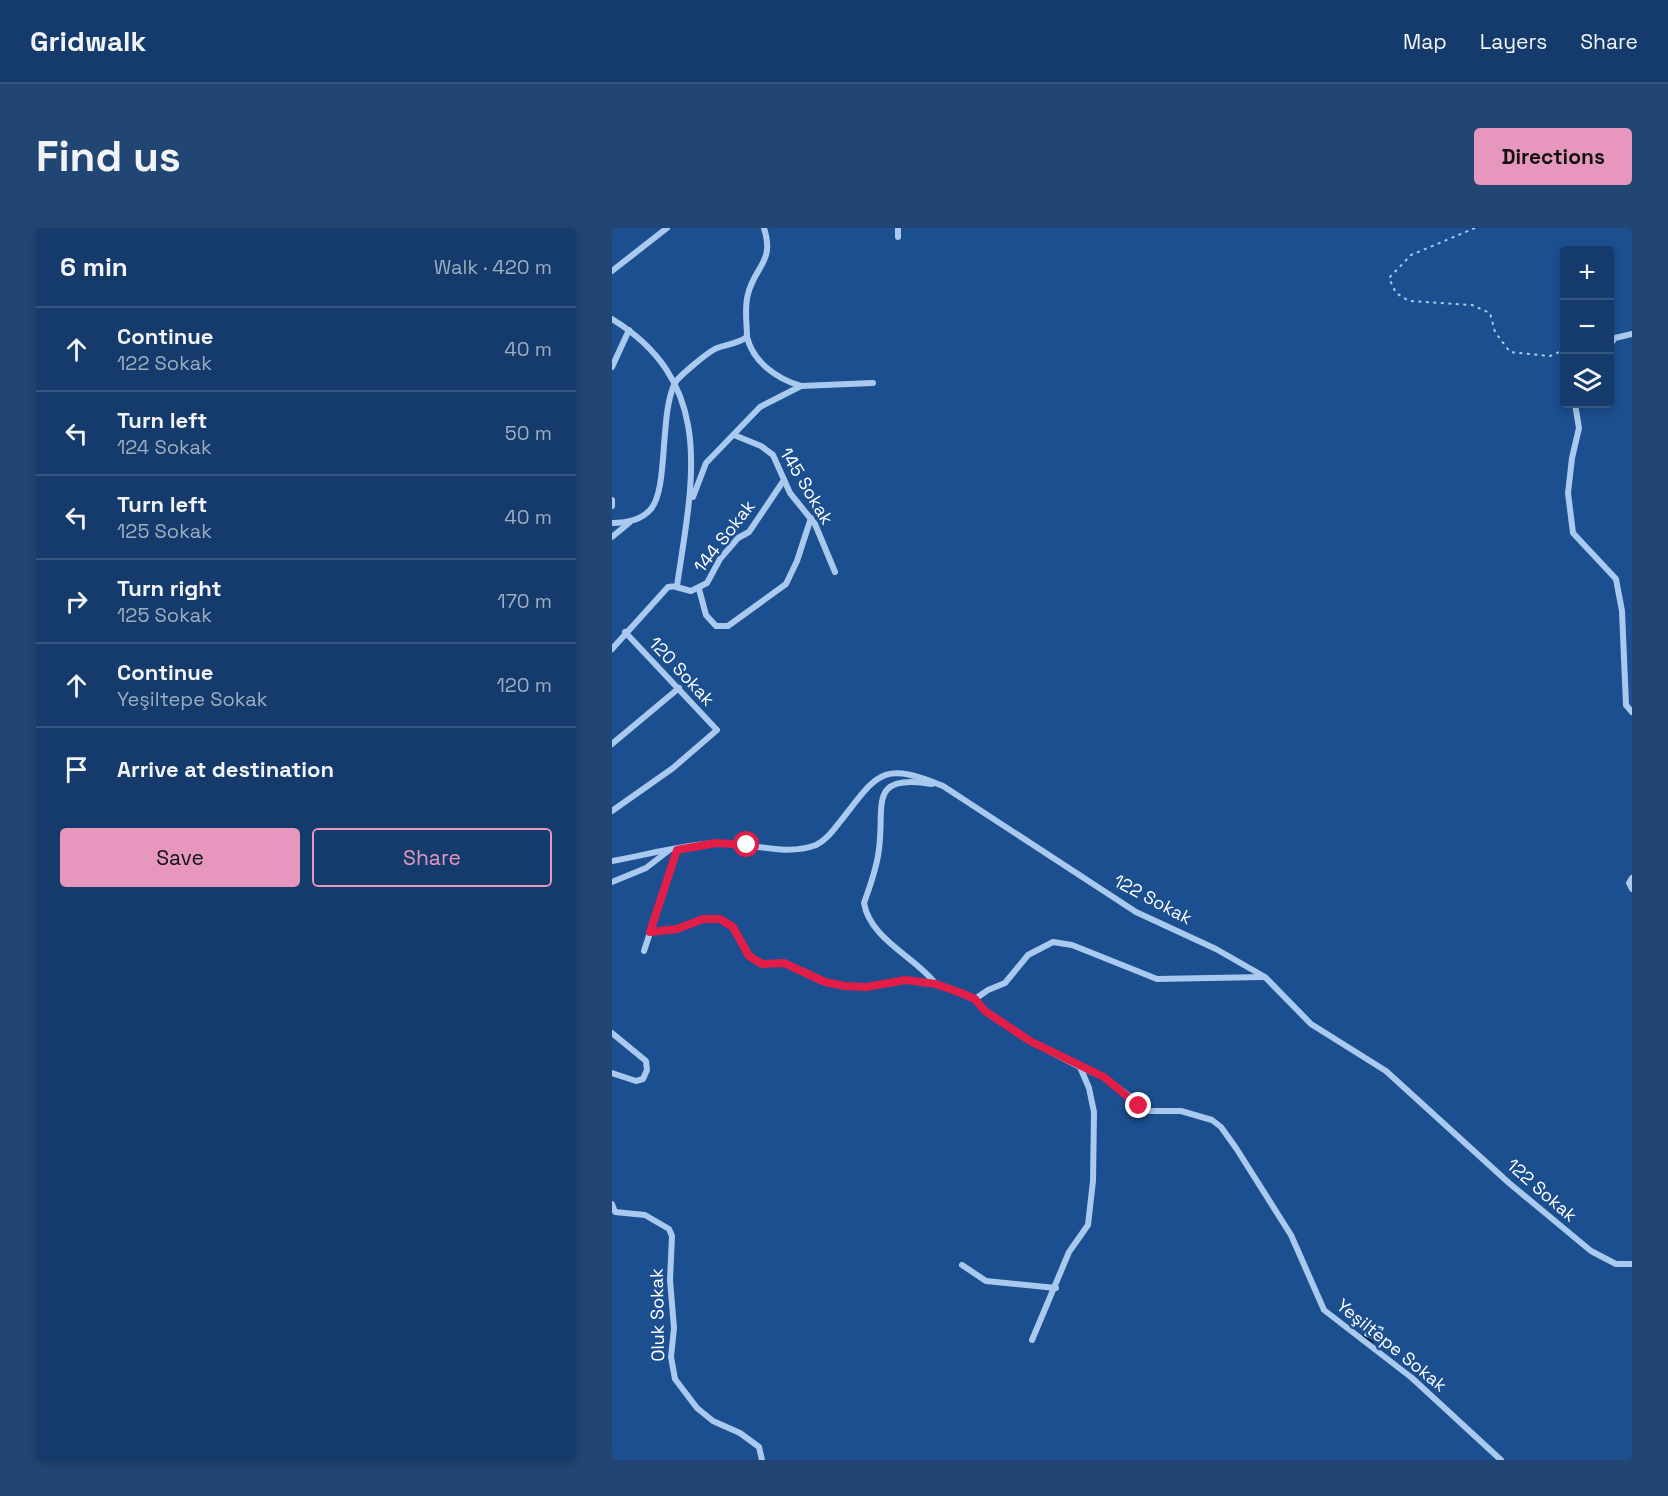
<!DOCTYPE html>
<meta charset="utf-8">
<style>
:root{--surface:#143b6b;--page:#214673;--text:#f1f3f6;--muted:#9dadc1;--line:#33557e;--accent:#e797bd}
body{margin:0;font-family:"Space Grotesk",sans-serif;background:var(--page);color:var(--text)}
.controls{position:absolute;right:18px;top:18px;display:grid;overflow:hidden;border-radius:6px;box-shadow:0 3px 9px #0003}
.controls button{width:54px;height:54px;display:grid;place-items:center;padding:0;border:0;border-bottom:2px solid var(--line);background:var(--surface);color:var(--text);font:30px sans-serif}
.stop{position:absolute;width:18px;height:18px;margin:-14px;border:4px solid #e11d48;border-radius:50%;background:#fff}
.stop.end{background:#e11d48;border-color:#fff;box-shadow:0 2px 6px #0008}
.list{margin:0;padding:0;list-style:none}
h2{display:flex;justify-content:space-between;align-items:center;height:78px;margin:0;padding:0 24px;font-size:26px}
h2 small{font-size:20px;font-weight:400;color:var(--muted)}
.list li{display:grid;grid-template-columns:39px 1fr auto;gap:18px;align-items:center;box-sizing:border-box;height:84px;padding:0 24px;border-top:2px solid var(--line)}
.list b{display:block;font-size:22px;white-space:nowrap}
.list p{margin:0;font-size:20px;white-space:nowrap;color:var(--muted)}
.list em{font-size:20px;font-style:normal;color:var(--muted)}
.actions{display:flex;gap:12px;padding:18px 24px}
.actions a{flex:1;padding:14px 0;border:2px solid var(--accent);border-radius:6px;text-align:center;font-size:21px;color:var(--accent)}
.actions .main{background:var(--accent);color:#111}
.icon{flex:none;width:33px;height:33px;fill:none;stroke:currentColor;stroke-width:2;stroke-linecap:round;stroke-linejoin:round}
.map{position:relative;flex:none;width:1020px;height:1232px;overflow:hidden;border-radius:6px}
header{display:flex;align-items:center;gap:36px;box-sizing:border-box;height:84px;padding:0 30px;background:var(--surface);border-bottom:2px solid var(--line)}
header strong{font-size:28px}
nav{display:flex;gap:33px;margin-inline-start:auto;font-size:21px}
.intro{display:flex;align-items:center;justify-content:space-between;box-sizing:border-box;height:144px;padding:0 36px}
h1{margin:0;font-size:42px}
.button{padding:15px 27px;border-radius:6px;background:var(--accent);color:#111;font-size:21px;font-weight:700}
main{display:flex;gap:36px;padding:0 36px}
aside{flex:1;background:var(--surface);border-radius:6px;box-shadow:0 3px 9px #0003}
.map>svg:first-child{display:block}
</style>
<header>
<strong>Gridwalk</strong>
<nav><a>Map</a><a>Layers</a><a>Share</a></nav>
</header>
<div class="intro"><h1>Find us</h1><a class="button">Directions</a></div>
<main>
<aside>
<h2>6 min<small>Walk · 420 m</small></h2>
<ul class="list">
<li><svg class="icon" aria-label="ahead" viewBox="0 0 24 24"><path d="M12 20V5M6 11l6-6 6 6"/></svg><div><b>Continue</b><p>122 Sokak</p></div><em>40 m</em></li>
<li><svg class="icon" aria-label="left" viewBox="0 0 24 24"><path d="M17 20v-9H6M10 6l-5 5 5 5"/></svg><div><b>Turn left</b><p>124 Sokak</p></div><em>50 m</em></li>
<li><svg class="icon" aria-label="left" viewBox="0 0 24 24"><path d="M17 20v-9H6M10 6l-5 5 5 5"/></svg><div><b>Turn left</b><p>125 Sokak</p></div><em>40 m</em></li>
<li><svg class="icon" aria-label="right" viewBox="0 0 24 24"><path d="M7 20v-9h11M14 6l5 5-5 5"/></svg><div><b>Turn right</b><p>125 Sokak</p></div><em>170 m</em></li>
<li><svg class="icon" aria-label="ahead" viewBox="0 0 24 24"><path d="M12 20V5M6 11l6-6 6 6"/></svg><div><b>Continue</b><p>Yeşiltepe Sokak</p></div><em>120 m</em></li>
<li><svg class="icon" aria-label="arrive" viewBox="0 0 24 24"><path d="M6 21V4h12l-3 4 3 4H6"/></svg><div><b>Arrive at destination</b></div></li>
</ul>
<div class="actions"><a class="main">Save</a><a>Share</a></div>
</aside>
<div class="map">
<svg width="1020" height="1232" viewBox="0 0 1020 1232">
<defs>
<filter id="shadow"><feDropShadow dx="-3" dy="3" stdDeviation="1.5" flood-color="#0009"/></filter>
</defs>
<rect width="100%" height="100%" fill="#1b4f8f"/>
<path fill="#4478b7" stroke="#cfe3fa" stroke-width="1.5" filter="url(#shadow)" d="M757 1096 771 1100 766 1113 753 1107Z"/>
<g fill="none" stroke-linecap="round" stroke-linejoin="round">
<path stroke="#a9c9ee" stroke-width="2" stroke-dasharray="3 4.5" stroke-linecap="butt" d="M863 0 799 27 777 50 784 65 797 73 860 77 878 85 883 104 898 124 938 128 952 122"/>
<g stroke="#a9c9ee" stroke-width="6">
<path d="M286 0V9"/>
<path d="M0 43 55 0"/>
<path d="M0 91C106 156 80 255 65 358L56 359 0 421"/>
<path d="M135 109C141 134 165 151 189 158"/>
<path d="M998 116 1003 110 1020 106"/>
<path d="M0 139 17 102"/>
<path d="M963 176 967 200 960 230 956 265 961 305 1004 351 1010 383 1014 477 1020 484"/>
<path d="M122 207 149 218 161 227 178 265 203 296 223 344"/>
<path d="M81 269 94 235 148 179 189 158 261 155"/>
<path d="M0 272V278"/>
<path d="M0 295C14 295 28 293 38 282 57 263 47 186 63 155 66 149 97 123 105 120 116 116 125 116 135 109 135 95 132 80 136 66 143 38 163 34 152 0"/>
<path d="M0 309 17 295"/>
<path d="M64 359 79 363 95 355 108 331 126 310 137 304 172 252"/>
<path d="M87 361 94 387 104 398H116L174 356 185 333 199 290"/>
<path d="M0 516 67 460"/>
<path d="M320 556C255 545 273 578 267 621 265 640 258 658 252 675 258 711 303 729 323 755"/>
<path d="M0 583 61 540 105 502 13 404"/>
<path d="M0 633C35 627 68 617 103 615 136 614 173 629 204 617 214 612 220 604 227 595 266 546 268 532 331 558L524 684 604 721 653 749 699 796 774 843 897 955 979 1023 1004 1036H1020"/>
<path d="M1020 650 1017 655 1020 661"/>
<path d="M0 654 34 640 56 623"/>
<path d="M38 704 65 701 91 691H108L121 699 137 727 150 736 172 735 213 754 233 758 254 759 294 752 324 756 363 771 373 783 418 813 468 839 492 849 537 883H569L600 892 609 899 624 920 679 1007 712 1082 800 1150 889 1232"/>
<path d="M32 723 65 622"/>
<path d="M363 771 376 762 393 755 416 727 441 714 460 717 545 751 652 749"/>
<path d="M0 805 34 833 35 842 31 851 24 853 0 845"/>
<path d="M0 976 3 984 33 987 57 1001 60 1008 58 1052 62 1100 59 1129 63 1151 85 1180 101 1193 128 1205 147 1219 150 1232"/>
<path d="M350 1037 374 1053 444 1060"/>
<path d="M420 1112 457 1024 476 997 481 953 482 884 477 860 468 839"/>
</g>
</g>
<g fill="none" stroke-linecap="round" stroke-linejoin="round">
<path stroke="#e11d48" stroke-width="8" d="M135 617 104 615 65 622 38 704 65 701 91 691H108L121 699 137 728 150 736 172 735 213 754 233 758 254 759 294 752 324 756 349 765 363 771 373 783 418 813 492 849 527 878"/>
</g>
<g text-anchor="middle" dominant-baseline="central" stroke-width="5" stroke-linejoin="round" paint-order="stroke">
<g font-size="18" fill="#fff" stroke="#1b4f8f">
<text transform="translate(195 258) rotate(59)">145 Sokak</text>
<text transform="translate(112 308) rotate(-52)">144 Sokak</text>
<text transform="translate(70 443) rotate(47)">120 Sokak</text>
<text transform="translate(541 671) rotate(28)">122 Sokak</text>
<text transform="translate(930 962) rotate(41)">122 Sokak</text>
<text transform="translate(45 1087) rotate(-91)">Oluk Sokak</text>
<text transform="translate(780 1117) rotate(39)">Yeşiltepe Sokak</text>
</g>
</g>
</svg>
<div class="controls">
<button>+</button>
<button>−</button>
<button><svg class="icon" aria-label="layers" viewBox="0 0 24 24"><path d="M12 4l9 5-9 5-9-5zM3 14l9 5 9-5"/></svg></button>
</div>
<div class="stop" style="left:135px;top:617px"></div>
<div class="stop end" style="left:527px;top:878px"></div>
</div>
</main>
